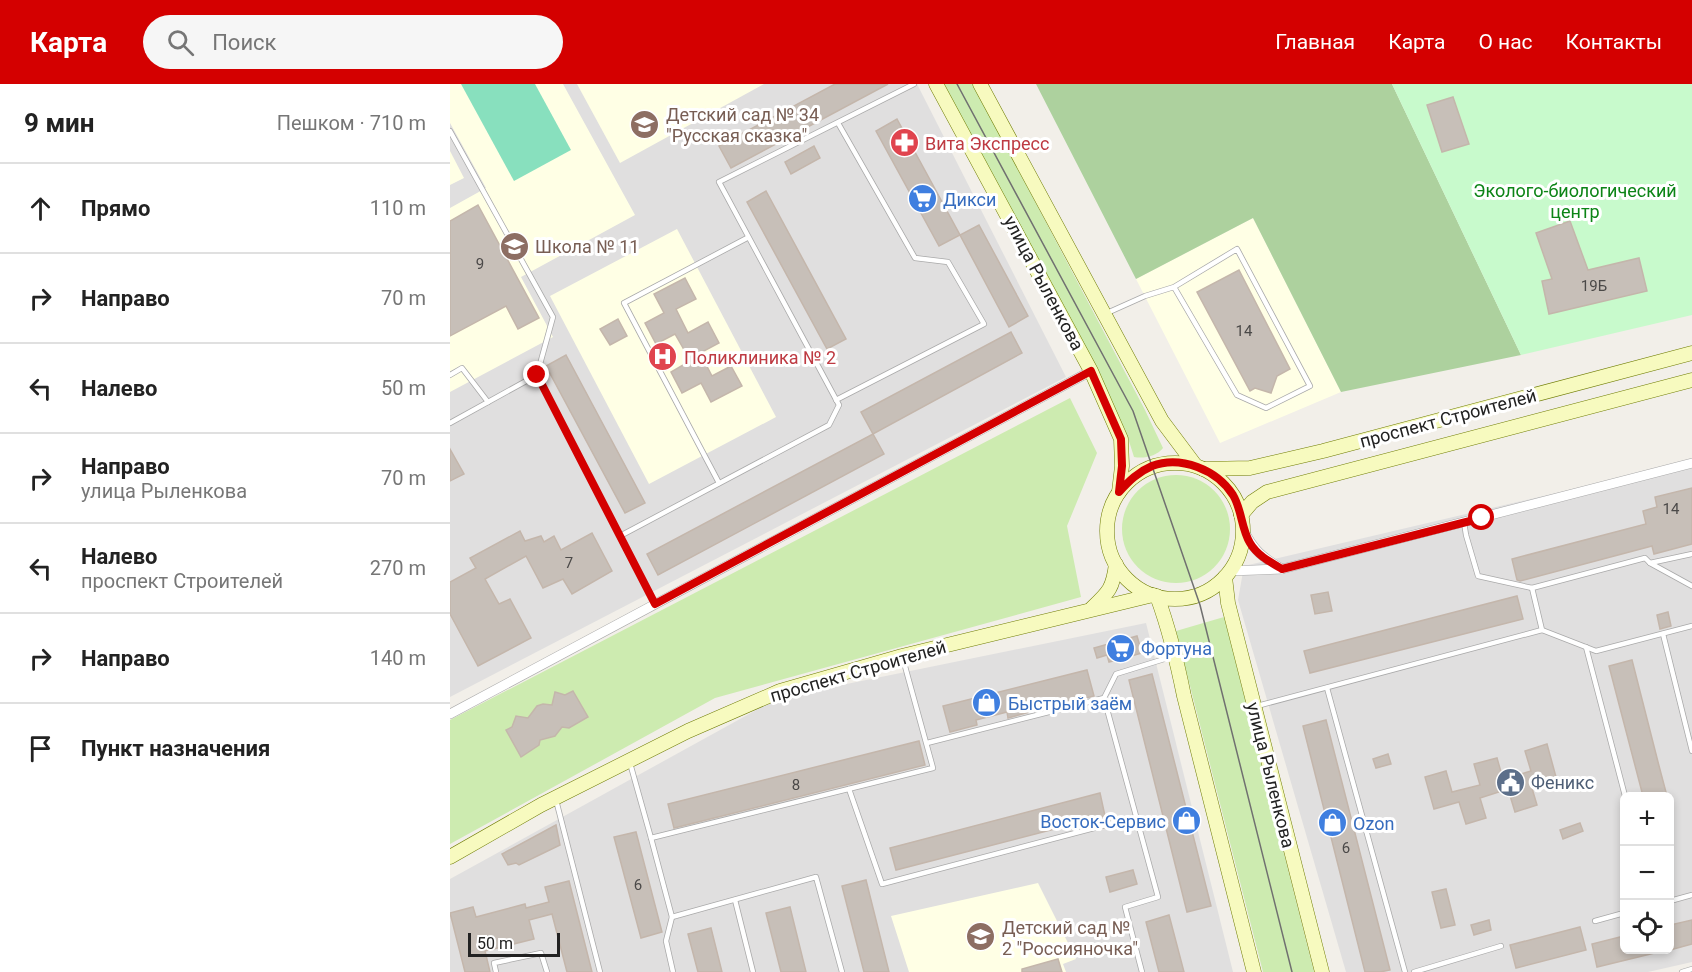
<!DOCTYPE html>
<html lang="ru">
<meta charset="utf-8">
<style>
:root{--surface:#fff;--page:#f6f6f6;--text:#222;--muted:#767676;--line:#e0e0e0;--accent:#d40000}
body{margin:0;font-family:Roboto,sans-serif;background:var(--page);color:var(--text)}
.controls{position:absolute;right:18px;bottom:18px;display:grid;overflow:hidden;border-radius:9px;box-shadow:0 3px 9px #0003}
.controls button{width:54px;height:54px;display:grid;place-items:center;padding:0;border:0;border-bottom:2px solid var(--line);background:var(--surface);color:var(--text);font:30px sans-serif}
.scale{position:absolute;left:18px;bottom:15px;width:92px;box-sizing:border-box;padding-left:6px;border:3px solid #222;border-top:0;font-size:16px;line-height:21px;white-space:nowrap;color:#222;-webkit-text-stroke:4px #fff;paint-order:stroke}
.stop{position:absolute;width:18px;height:18px;margin:-14px;border:4px solid #d40000;border-radius:50%;background:#fff}
.stop.end{background:#d40000;border-color:#fff;box-shadow:0 2px 6px #0008}
.list{margin:0;padding:0;list-style:none}
h2{display:flex;justify-content:space-between;align-items:center;height:78px;margin:0;padding:0 24px;font-size:26px}
h2 small{font-size:20px;font-weight:400;color:var(--muted)}
.list li{display:grid;grid-template-columns:39px 1fr auto;gap:18px;align-items:center;box-sizing:border-box;height:90px;padding:0 24px;border-top:2px solid var(--line)}
.list b{display:block;font-size:22px;white-space:nowrap}
.list p{margin:0;font-size:20px;white-space:nowrap;color:var(--muted)}
.list em{font-size:20px;font-style:normal;color:var(--muted)}
.icon{flex:none;width:33px;height:33px;fill:none;stroke:currentColor;stroke-width:2;stroke-linecap:round;stroke-linejoin:round}
.map{position:relative;flex:none;width:1242px;height:888px;overflow:hidden}
header{display:flex;align-items:center;gap:36px;box-sizing:border-box;height:84px;padding:0 30px;background:var(--accent);color:#fff}
header strong{font-size:28px}
nav{display:flex;gap:33px;margin-inline-start:auto;font-size:21px}
.search{width:420px;height:54px;background:var(--page);display:flex;align-items:center;gap:15px;box-sizing:border-box;padding:0 21px;border-radius:33px;color:var(--muted);font-size:22px}
main{display:flex}
aside{flex:1;background:var(--surface)}
.map>svg:first-child{display:block}
</style>
<header>
<strong>Карта</strong>
<div class="search"><svg class="icon" aria-label="search" viewBox="0 0 24 24"><circle cx="10" cy="10" r="6"/><path d="M15 15l6 6"/></svg>Поиск</div>
<nav><a>Главная</a><a>Карта</a><a>О нас</a><a>Контакты</a></nav>
</header>
<main>
<aside>
<h2>9 мин<small>Пешком · 710 m</small></h2>
<ul class="list">
<li><svg class="icon" aria-label="ahead" viewBox="0 0 24 24"><path d="M12 20V5M6 11l6-6 6 6"/></svg><div><b>Прямо</b></div><em>110 m</em></li>
<li><svg class="icon" aria-label="right" viewBox="0 0 24 24"><path d="M7 20v-9h11M14 6l5 5-5 5"/></svg><div><b>Направо</b></div><em>70 m</em></li>
<li><svg class="icon" aria-label="left" viewBox="0 0 24 24"><path d="M17 20v-9H6M10 6l-5 5 5 5"/></svg><div><b>Налево</b></div><em>50 m</em></li>
<li><svg class="icon" aria-label="right" viewBox="0 0 24 24"><path d="M7 20v-9h11M14 6l5 5-5 5"/></svg><div><b>Направо</b><p>улица Рыленкова</p></div><em>70 m</em></li>
<li><svg class="icon" aria-label="left" viewBox="0 0 24 24"><path d="M17 20v-9H6M10 6l-5 5 5 5"/></svg><div><b>Налево</b><p>проспект Строителей</p></div><em>270 m</em></li>
<li><svg class="icon" aria-label="right" viewBox="0 0 24 24"><path d="M7 20v-9h11M14 6l5 5-5 5"/></svg><div><b>Направо</b></div><em>140 m</em></li>
<li><svg class="icon" aria-label="arrive" viewBox="0 0 24 24"><path d="M6 21V4h12l-3 4 3 4H6"/></svg><div><b>Пункт назначения</b></div></li>
</ul>
</aside>
<div class="map">
<svg width="1242" height="888" viewBox="0 0 1242 888">
<rect width="100%" height="100%" fill="#f2efe9"/>
<g fill="#e0dfdf" fill-rule="evenodd">
<path d="M0 0H467L616 293 0 613Z"/>
<path d="M1242 377V878L1198 888H896L788 516 794 482ZM1174 712H1220V866H1174Z"/>
<path d="M696 539 783 888H0V795L328 614Z"/>
</g>
<g fill="#ffffe5">
<path d="M0 0H113L185 131 71 193 103 253 0 308V124L36 104 0 39Z"/>
<path d="M127 0H314L170 79Z"/>
<path d="M0 67 14 94 0 101Z"/>
<path d="M803 134 891 308 770 359 686 195Z"/>
<path d="M227 145 326 333 199 400 100 212Z"/>
<path d="M588 799 626 875 613 880 616 888H459L441 832Z"/>
</g>
<g fill="#cdebb0">
<path d="M488 0H523L695 326 713 364C707 372 694 375 684 373L678 354Z"/>
<path d="M620 314 647 369 617 442 631 513 265 614 0 760V636Z"/>
<circle cx="726" cy="445" r="54"/>
<path d="M774 533 864 888H813L726 547Z"/>
</g>
<path fill="#add19e" d="M586 0H942L1071 271 891 308 803 134 686 195Z"/>
<path fill="#c8facc" d="M942 0H1242V231L1071 271Z"/>
<path fill="#88e0be" d="M11 0H85L121 66 64 97Z"/>
<g fill="#c7bfb8" stroke="#c4b6ab" stroke-width="1.5">
<path d="M385 0H438L281 84 269 62Z"/>
<path d="M1003 13 1019 60 992 68 977 21Z"/>
<path d="M447 35 510 151 489 162 426 47Z"/>
<path d="M364 62 370 74 341 90 335 78Z"/>
<path d="M316 107 396 255 377 265 297 118Z"/>
<path d="M28 121 89 234 68 245 56 222 0 252V137Z"/>
<path d="M1120 137 1138 186 1189 174 1197 207 1099 230 1092 197 1102 195 1086 149Z"/>
<path d="M529 141 578 232 559 243 510 151Z"/>
<path d="M789 186 840 285 827 292 821 309 805 304 800 307 747 208Z"/>
<path d="M235 194 246 215 226 225 238 249 258 238 269 259 250 269 262 292 281 282 292 302 261 318 251 299 232 309 221 288 240 277 233 264 225 250 206 260 195 239 214 229 204 210Z"/>
<path d="M168 235 177 252 160 261 150 245Z"/>
<path d="M561 248 572 269 423 350 411 328Z"/>
<path d="M116 271 195 419 175 429 96 282Z"/>
<path d="M423 350 434 370 208 491 197 470Z"/>
<path d="M0 365 14 390 0 397Z"/>
<path d="M1242 404V460L1204 470 1202 462 1070 497 1067 496 1062 475 1196 440 1193 427 1207 423 1205 413Z"/>
<path d="M70 447 75 457 91 452 94 458 104 452 111 466 142 449 162 487 122 510 113 495 93 504 76 472 35 495 49 520 60 515 81 554 28 582 0 530V498L26 484 20 474Z"/>
<path d="M878 508 882 527 865 530 861 511Z"/>
<path d="M1067 512 1073 535 860 589 854 567Z"/>
<path d="M1218 528 1221 542 1210 545 1207 531Z"/>
<path d="M687 552 692 569 659 578 657 571 647 574 644 564Z"/>
<path d="M1182 576 1208 678 1217 712H1193L1159 582Z"/>
<path d="M637 586 644 612 615 619 613 614 585 621 587 626 558 634 557 628 526 636 527 641 500 648 493 622Z"/>
<path d="M702 590 761 822 737 828 679 596Z"/>
<path d="M123 607 138 633 119 644 112 643 105 652 90 656 89 661 71 673 56 646 62 643 66 632 78 634 87 622 93 620 102 621 105 608 115 611Z"/>
<path d="M876 636 940 886 930 888H915L853 642Z"/>
<path d="M469 657 475 681 224 744 218 720Z"/>
<path d="M1097 660 1106 693 1081 701 1087 721 1065 728 1058 705 1030 714 1036 734 1016 740 1009 718 984 725 975 693 996 687 1002 708 1030 701 1024 680 1047 674 1053 695 1081 687 1075 667Z"/>
<path d="M938 670 941 680 926 684 923 675Z"/>
<path d="M650 709 655 732 446 786 440 764Z"/>
<path d="M1130 739 1133 747 1113 755 1110 746Z"/>
<path d="M106 741 110 761 69 781 66 779 58 781 52 770Z"/>
<path d="M186 748 212 848 191 854 164 753Z"/>
<path d="M683 786 687 800 660 808 656 793Z"/>
<path d="M416 796 439 888H414L392 802Z"/>
<path d="M119 797 142 888H117L102 830 79 836 84 855 35 867 40 888H15L0 829 23 823 26 833 75 820 76 824 99 818 95 803Z"/>
<path d="M996 805 1005 841 991 844 982 808Z"/>
<path d="M340 823 356 888H331L316 829Z"/>
<path d="M719 831 734 888H709L696 838Z"/>
<path d="M1039 836 1041 846 1024 851 1021 841Z"/>
<path d="M1242 836V860L1220 866V841Z"/>
<path d="M1130 843 1136 866 1066 884 1060 861Z"/>
<path d="M261 844 272 888H248L238 850Z"/>
<path d="M1174 852V866H1205V869L1147 883 1142 860Z"/>
<path d="M608 875 612 888H572V885Z"/>
</g>
<g fill="none" stroke-linecap="round" stroke-linejoin="round">
<defs>
<g id="lane">
<path d="M0 47 103 233 87 291"/>
<path d="M657 229 695 212 724 203 787 165 860 302 816 324 787 311 724 203"/>
<path d="M0 291 12 284 38 318"/>
<path d="M386 316 534 240 498 178 465 174 388 39"/>
<path d="M0 339 87 291 170 452 379 341 389 321 269 98 464 0"/>
<path d="M269 399 174 219 297 154"/>
<path d="M1014 438 1016 451 1028 492 1082 504 1195 474 1200 479 1242 470"/>
<path d="M170 452 205 520"/>
<path d="M1200 479 1242 502"/>
<path d="M1082 504 1092 546 1146 567 1242 542"/>
<path d="M1213 550 1242 667"/>
<path d="M1136 563 1175 712"/>
<path d="M877 604 955 888"/>
<path d="M654 614 708 813 675 823 692 888"/>
<path d="M807 622 1092 546"/>
<path d="M477 659 654 614 666 590 724 572"/>
<path d="M180 679 201 754"/>
<path d="M399 705 432 800 686 733"/>
<path d="M106 716 150 888"/>
<path d="M285 816 303 888"/>
<path d="M1220 817 1242 811"/>
<path d="M222 833 216 857 223 888"/>
<path d="M1145 837 1174 829"/>
<path d="M46 888 44 879 91 869 97 888"/>
<path d="M392 888 366 793 222 833 201 754 483 684 453 575"/>
<path d="M964 888 1051 862"/>
<path d="M1232 888 1242 885"/>
</g>
<g id="street">
<path d="M793 445C803 466 812 473 832 485"/>
<path d="M779 487 832 485 1242 379"/>
<path d="M0 630 641 287"/>
</g>
<g id="secondary">
<path d="M486 0 641 287 671 355 672 382 669 408"/>
<path d="M530 0 712 337 745 381"/>
<circle cx="725" cy="447" r="68"/>
<path d="M753 385 800 384 873 367 1242 269"/>
<path d="M791 431 802 418 817 408 1242 296"/>
<path d="M775 493 778 519 872 888"/>
<path d="M707 512C719 545 727 577 734 612L804 888"/>
<path d="M642 524C659 508 663 504 666 480"/>
<path d="M0 773 91 721 238 647 330 607 452 572 703 511"/>
</g>
</defs>
<use href="#lane" stroke="#a9a9a9" stroke-width="6"/>
<use href="#street" stroke="#a9a9a9" stroke-width="10"/>
<use href="#secondary" stroke="#707d05" stroke-width="15"/>
<use href="#lane" stroke="#fff" stroke-width="4.5"/>
<use href="#street" stroke="#fff" stroke-width="9"/>
<use href="#secondary" stroke="#f7fabf" stroke-width="14"/>
<path stroke="#707070" stroke-width="1.5" d="M507 0 683 327 750 521 842 888"/>
</g>
<g fill="none" stroke-linecap="round" stroke-linejoin="round">
<path stroke="#d40000" stroke-width="8" d="M87 291 205 520 641 287 671 355 672 382 669 408C679 397 688 388 702 382 731 371 767 386 783 411 792 426 791 444 800 459 807 471 820 478 832 485L1032 434"/>
</g>
<defs>
<symbol id="school-disc" viewBox="-11 -11 22 22"><circle r="9.5" fill="#8d6e63" stroke="#fff"/><path d="M0-5L7-2L0 1L-7-2ZM-4 1L0 2.5L4 1V4Q0 6-4 4Z" fill="#fff"/></symbol>
<symbol id="pharmacy-disc" viewBox="-11 -11 22 22"><circle r="9.5" fill="#e0444e" stroke="#fff"/><path d="M-2-6h4v4h4v4h-4v4h-4v-4h-4v-4h4Z" fill="#fff"/></symbol>
<symbol id="supermarket-disc" viewBox="-11 -11 22 22"><circle r="9.5" fill="#3f7fe0" stroke="#fff"/><path d="M-6-5.5h2.5l.6 2H6L4.5 2H-2.5L-4.4-4H-6ZM-1.5 3.2a1.3 1.3 0 1 0 .1 0ZM3 3.2a1.3 1.3 0 1 0 .1 0Z" fill="#fff"/></symbol>
<symbol id="hospital-disc" viewBox="-11 -11 22 22"><circle r="9.5" fill="#e0444e" stroke="#fff"/><path d="M-5-5h3v3.5h4V-5h3V5h-3V1.5h-4V5h-3Z" fill="#fff"/></symbol>
<symbol id="shop-disc" viewBox="-11 -11 22 22"><circle r="9.5" fill="#3f7fe0" stroke="#fff"/><path d="M-5-2.5h2.3a2.7 3.5 0 0 1 5.4 0H5L5.5 6h-11ZM-1.5-2.5h3a1.5 2.3 0 0 0-3 0Z" fill="#fff"/></symbol>
<symbol id="civic-disc" viewBox="-11 -11 22 22"><circle r="9.5" fill="#5c6f8a" stroke="#fff"/><path d="M-.6-6.5H3V-4.5H.6V-3L4-1V1h2V6H-6V1h2V-1L-.6-3ZM-1.2 2.5V6h2.4V2.5Z" fill="#fff"/></symbol>
</defs>
<g fill-rule="evenodd">
<use href="#school-disc" x="178" y="24" width="33" height="33"/>
<use href="#pharmacy-disc" x="438" y="42" width="33" height="33"/>
<use href="#supermarket-disc" x="456" y="98" width="33" height="33"/>
<use href="#school-disc" x="48" y="146" width="33" height="33"/>
<use href="#hospital-disc" x="196" y="256" width="33" height="33"/>
<use href="#supermarket-disc" x="654" y="548" width="33" height="33"/>
<use href="#shop-disc" x="520" y="602" width="33" height="33"/>
<use href="#civic-disc" x="1044" y="682" width="33" height="33"/>
<use href="#shop-disc" x="720" y="720" width="33" height="33"/>
<use href="#shop-disc" x="866" y="722" width="33" height="33"/>
<use href="#school-disc" x="514" y="836" width="33" height="33"/>
</g>
<g text-anchor="middle" dominant-baseline="central" stroke-width="6" stroke-linejoin="round" paint-order="stroke">
<g font-size="15" fill="#4b4948">
<text x="30" y="180">9</text>
<text x="1144" y="202">19Б</text>
<text x="794" y="247">14</text>
<text x="1221" y="425">14</text>
<text x="119" y="479">7</text>
<text x="346" y="701">8</text>
<text x="896" y="764">6</text>
<text x="188" y="801">6</text>
</g>
<g font-size="18" fill="#785e54" stroke="#fff" text-anchor="start">
<text x="216" y="30">Детский сад № 34<tspan x="216" dy="21">"Русская сказка"</tspan></text>
<text x="85" y="162">Школа № 11</text>
<text x="552" y="843">Детский сад №<tspan x="552" dy="21">2 "Россияночка"</tspan></text>
</g>
<g font-size="18" fill="#be3a42" stroke="#fff" text-anchor="start">
<text x="475" y="59">Вита Экспресс</text>
<text x="234" y="273">Поликлиника № 2</text>
</g>
<g font-size="18" fill="#0c8416" stroke="#fff">
<text x="1125" y="106">Эколого-биологический<tspan x="1125" dy="21">центр</tspan></text>
</g>
<g font-size="18" fill="#366cbe" stroke="#fff" text-anchor="start">
<text x="493" y="115">Дикси</text>
<text x="691" y="564">Фортуна</text>
<text x="558" y="619">Быстрый заём</text>
<text x="716" y="737" text-anchor="end">Восток-Сервис</text>
<text x="903" y="739">Ozon</text>
</g>
<g font-size="18" fill="#222" stroke="#fff">
<text transform="translate(594 199) rotate(62)">улица Рыленкова</text>
<text transform="translate(998 334) rotate(-15)">проспект Строителей</text>
<text transform="translate(408 587) rotate(-16)">проспект Строителей</text>
<text transform="translate(821 691) rotate(76)">улица Рыленкова</text>
</g>
<g font-size="18" fill="#4e5e75" stroke="#fff" text-anchor="start">
<text x="1081" y="698">Феникс</text>
</g>
</g>
</svg>
<div class="controls">
<button>+</button>
<button>−</button>
<button><svg class="icon" aria-label="locate" viewBox="0 0 24 24"><circle cx="12" cy="12" r="6"/><path d="M12 2v4M12 18v4M2 12h4M18 12h4"/></svg></button>
</div>
<div class="scale">50 m</div>
<div class="stop" style="left:1032px;top:434px"></div>
<div class="stop end" style="left:87px;top:291px"></div>
</div>
</main>
